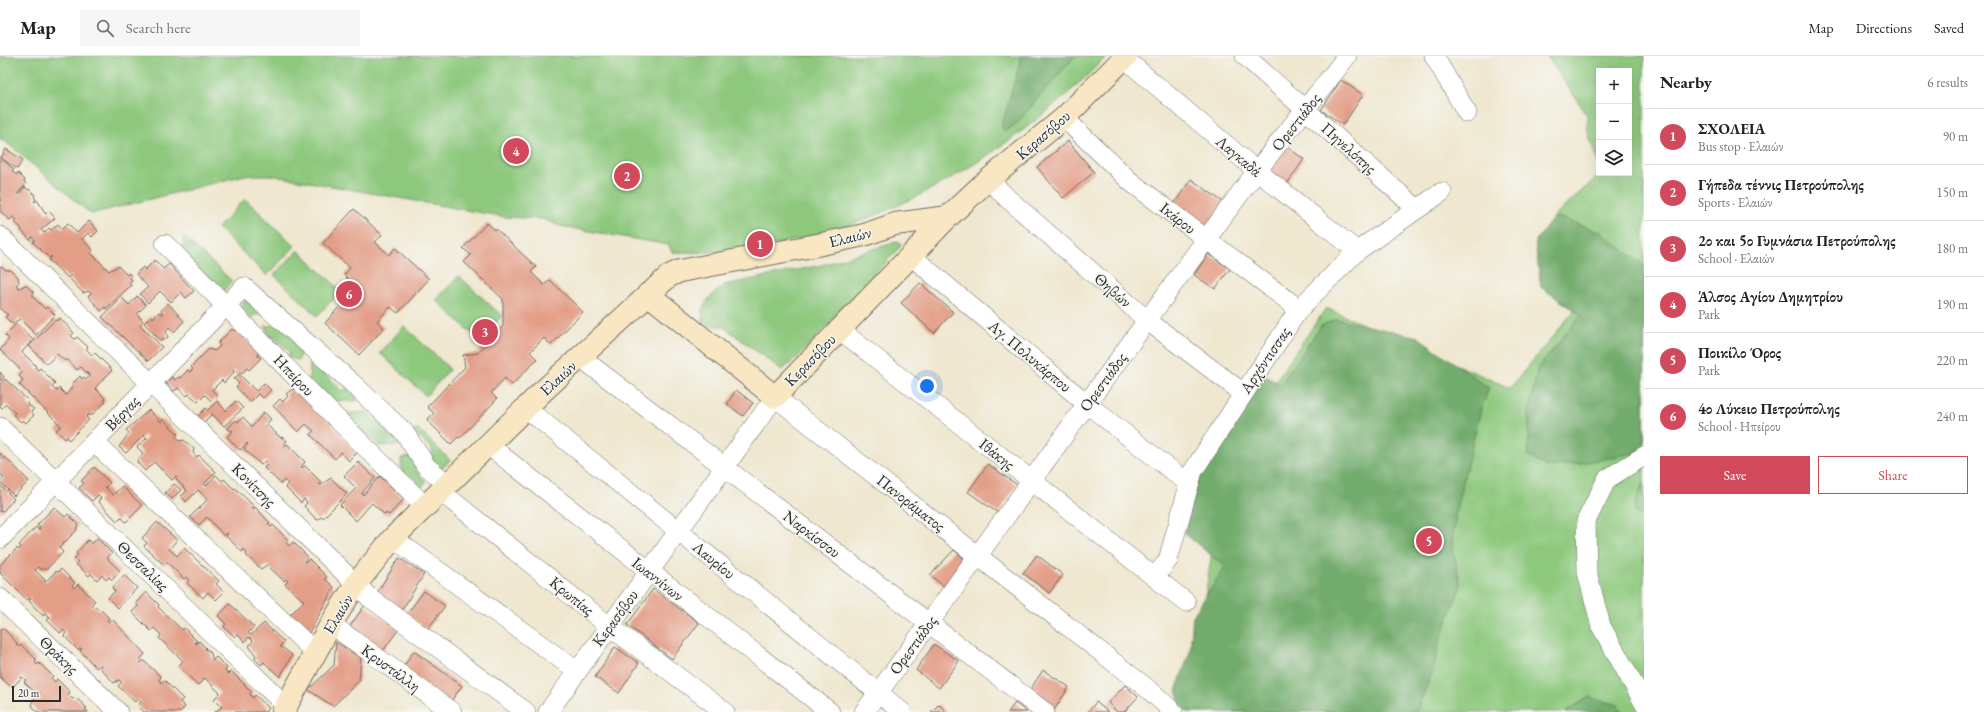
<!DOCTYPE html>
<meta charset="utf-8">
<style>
:root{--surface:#fff;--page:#f6f6f6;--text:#222;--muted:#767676;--line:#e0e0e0;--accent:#d1495b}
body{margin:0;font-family:"EB Garamond",serif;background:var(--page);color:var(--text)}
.controls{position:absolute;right:12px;top:12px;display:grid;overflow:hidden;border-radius:0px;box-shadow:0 4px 16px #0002}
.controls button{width:36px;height:36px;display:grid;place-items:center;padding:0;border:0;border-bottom:1px solid var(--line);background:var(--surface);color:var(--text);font:20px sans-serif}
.scale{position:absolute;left:12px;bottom:10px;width:49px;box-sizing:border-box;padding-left:4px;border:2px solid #2b2b2b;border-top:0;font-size:11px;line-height:14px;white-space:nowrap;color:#2b2b2b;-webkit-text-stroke:3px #f6f6f2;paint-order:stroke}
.you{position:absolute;left:927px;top:330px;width:14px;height:14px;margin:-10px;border:3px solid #fff;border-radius:50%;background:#1a73e8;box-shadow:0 0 0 6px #1a73e833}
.badge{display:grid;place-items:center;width:26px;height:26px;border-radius:50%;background:var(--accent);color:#fff;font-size:13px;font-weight:700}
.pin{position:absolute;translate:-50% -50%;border:2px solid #fff;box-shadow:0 1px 4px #0006}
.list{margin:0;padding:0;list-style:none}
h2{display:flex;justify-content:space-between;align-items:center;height:52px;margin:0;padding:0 16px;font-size:17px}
h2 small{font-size:13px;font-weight:400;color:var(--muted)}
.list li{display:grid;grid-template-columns:26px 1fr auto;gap:12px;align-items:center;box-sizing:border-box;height:56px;padding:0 16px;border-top:1px solid var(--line)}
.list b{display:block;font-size:15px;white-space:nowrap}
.list p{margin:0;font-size:13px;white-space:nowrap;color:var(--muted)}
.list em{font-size:13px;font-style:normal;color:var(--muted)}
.actions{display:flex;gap:8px;padding:12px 16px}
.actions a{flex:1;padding:9px 0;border:1px solid var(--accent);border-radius:0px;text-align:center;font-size:14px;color:var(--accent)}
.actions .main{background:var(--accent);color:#fff}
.icon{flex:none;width:22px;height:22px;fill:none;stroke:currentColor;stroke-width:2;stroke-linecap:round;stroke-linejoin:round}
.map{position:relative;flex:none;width:1644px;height:656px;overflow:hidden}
header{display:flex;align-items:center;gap:24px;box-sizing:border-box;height:56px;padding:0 20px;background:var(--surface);border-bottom:1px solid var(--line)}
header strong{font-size:19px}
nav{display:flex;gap:22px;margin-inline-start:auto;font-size:14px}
.search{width:280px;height:36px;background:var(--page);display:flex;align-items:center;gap:10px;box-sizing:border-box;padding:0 14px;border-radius:0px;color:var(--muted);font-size:15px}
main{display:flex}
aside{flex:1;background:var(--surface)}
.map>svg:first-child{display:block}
</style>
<header>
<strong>Map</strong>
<div class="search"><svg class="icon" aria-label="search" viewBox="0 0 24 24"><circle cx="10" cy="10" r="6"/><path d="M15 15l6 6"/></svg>Search here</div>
<nav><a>Map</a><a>Directions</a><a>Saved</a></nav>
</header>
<main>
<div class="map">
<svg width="1644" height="656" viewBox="0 0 1644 656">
<rect width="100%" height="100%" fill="#f6f6f2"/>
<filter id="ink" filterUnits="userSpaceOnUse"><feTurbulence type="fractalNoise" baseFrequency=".025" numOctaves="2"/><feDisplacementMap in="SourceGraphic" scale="8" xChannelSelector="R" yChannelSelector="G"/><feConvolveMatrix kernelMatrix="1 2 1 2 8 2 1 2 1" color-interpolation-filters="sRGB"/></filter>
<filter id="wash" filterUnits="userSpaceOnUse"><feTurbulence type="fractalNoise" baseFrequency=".012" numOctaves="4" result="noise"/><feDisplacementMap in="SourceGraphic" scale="16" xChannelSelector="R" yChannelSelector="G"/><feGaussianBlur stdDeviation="0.9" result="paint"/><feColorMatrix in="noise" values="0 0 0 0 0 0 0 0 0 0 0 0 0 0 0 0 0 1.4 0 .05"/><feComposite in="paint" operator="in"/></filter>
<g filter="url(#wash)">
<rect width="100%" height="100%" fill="#efe7cf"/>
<g fill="#8dc87d" stroke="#5c7a54">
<path d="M0 0H1107C993 116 839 203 672 196L669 189 560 170 543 163 505 161 270 119H245L91 158 6 86 0 83Z"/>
<path d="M1547 0H1644V656H1222L1200 575 1227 395 1326 252 1510 332 1624 195 1600 176 1555 160 1601 117H1629V15H1599V111L1588 76 1587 59Z"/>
<path d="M245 143 295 190 267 220 218 172Z"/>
<path d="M184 181 232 225 222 237 182 197Z"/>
<path d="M896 186 901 187 900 191 796 303 782 314 724 271 709 269 703 266 702 254 709 242 724 229 822 209Z"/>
<path d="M298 194 341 235 317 260 274 219Z"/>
<path d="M459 220 502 260 479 284 436 244Z"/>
<path d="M246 244 267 258 254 259 250 263 239 252Z"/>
<path d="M280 269 301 288 299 304 289 302V295L275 282 269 281 265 270Z"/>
<path d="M404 270 450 313 426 340 380 297Z"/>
<path d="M310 302 326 312 323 316 343 335 347 332 357 340V345H327L309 327Z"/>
<path d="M367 356 376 366 383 365 399 380V389L379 390 343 357Z"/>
<path d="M417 372 450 404 440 415 433 408 432 393 413 376Z"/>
<path d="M415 401 416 415 426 426 417 436 402 421 401 402Z"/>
</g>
<g fill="#72ac6c" stroke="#4e6c4c">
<path d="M1020 0H1075L1015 69 1005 75 1002 72V68L1019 10Z"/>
<path d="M1555 160 1600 176 1644 209V395L1582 407 1547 411 1528 400 1529 352 1538 312 1581 259 1541 231 1535 186Z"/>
<path d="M1337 263 1418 281 1489 332 1481 353 1456 453 1452 490 1461 530 1441 581 1433 615 1416 656H1187L1179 645 1177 632 1190 596 1193 560 1225 511 1184 477 1199 414 1263 318 1280 329 1321 270Z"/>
<path d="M1644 426V460L1637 458 1634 450Z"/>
<path d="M1589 641 1618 649 1622 656H1565Z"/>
</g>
<g id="blocks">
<g fill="#e39e87">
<path d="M1341 24 1363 39 1343 69 1321 54Z"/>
<path d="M1068 85 1094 116 1063 142 1037 111Z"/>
<path d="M1285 90 1304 103 1287 128 1268 115Z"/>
<path d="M6 93 23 104 17 113 1 102Z"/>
<path d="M0 101 14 114 12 116 17 119 18 117 25 124 24 125 26 128 17 138 18 139 25 131 28 134 29 133 35 139 34 141 36 143 34 145 35 146 37 144 46 158 49 155 55 162 41 174 44 177 49 172 51 174 58 168 62 173 68 167 77 177 89 165 98 175 92 181 88 177 82 183 93 194 91 197 109 215 118 210 127 219 129 217 131 220 130 222 132 224 129 227 131 229 106 253 105 251 101 255 88 240 91 237 89 235 83 237 70 223 72 221 71 219 68 222 49 204 52 201 51 200 49 202 33 186 35 184 32 181 30 184 21 174 22 173 15 166 17 164 15 162 13 161 10 164 0 155Z"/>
<path d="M1191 123 1226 148 1208 174 1173 149Z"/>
<path d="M354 153 382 179 375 186 389 199 395 192 429 223 398 257 390 251 377 265 384 272 359 299 325 267 350 239V225L344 219 350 212 323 187Z"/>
<path d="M487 167 495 174 496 173 536 211 531 216 544 229 550 224 583 256 551 289 544 282 530 296 537 303 512 329 505 322 491 337 497 343 460 382 458 381 451 388 427 364 434 357 427 351 465 311 463 299 478 297 503 270V243L464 206 471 199 463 192Z"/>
<path d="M1208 198 1230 213 1215 233 1194 219Z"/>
<path d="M155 204 163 213 169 208 194 235 186 242 181 236 171 246 160 235 148 247 140 238 148 231 136 218 143 211 145 214Z"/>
<path d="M1 210 6 214H11L18 221 19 226 16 229 19 232 26 229 33 236V241L45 253 47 251 55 259 36 279 20 263 12 268 5 261 8 259 0 253V211Z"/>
<path d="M920 227 953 256 934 277 901 247Z"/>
<path d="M137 240 146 249 137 258 143 265 140 269 162 291 148 305 102 261 122 242 129 249Z"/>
<path d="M168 247 184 265 174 276 169 271 166 275 168 281 165 284 163 282 161 285 144 267 151 260 153 262 159 256 161 258 163 257 161 255Z"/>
<path d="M60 262 74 277 71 280 73 282 75 283 77 281 88 291 86 293 92 299 95 297 112 314 95 332 105 342 104 344 106 345 91 360 89 358 86 361 89 364 69 384 67 381 65 383 56 374 61 370 19 328 23 324 19 320 23 316 0 294 9 283 5 279 17 267 33 284 22 296 36 310 35 311 38 314 40 312 55 327 52 331 56 335 59 332 66 339 73 330 72 328 80 320 82 323 84 321 87 323 90 320 81 311 77 314 67 303 65 305 57 298 47 308 29 290 55 264 57 265Z"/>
<path d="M232 273 234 275 236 273 259 296 257 299 261 302 249 314 247 312 242 317 240 315 237 317 233 313 234 316 224 327 222 324 212 334 218 340 212 346 205 339 198 346 189 338 187 340 178 332 174 335 166 327 172 321 175 324 178 321 180 322 188 314 190 316 193 313 191 311 209 293 215 295 220 290 218 287Z"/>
<path d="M0 316 4 321 0 325Z"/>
<path d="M239 318 256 335 264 327 271 334 263 342 258 338 250 346 236 331 239 328 234 323Z"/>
<path d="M5 323 29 345 27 348 34 353 31 356 34 359 26 367 23 364 21 366 13 359 15 357 6 348 2 352 0 350V328Z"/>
<path d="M296 333 358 396 349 405 341 396 335 403 310 378 314 375 306 368 298 376 273 350 280 343 283 346 288 340 286 338 291 334Z"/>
<path d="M736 334 753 347 743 360 727 348Z"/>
<path d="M217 345 226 355 236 345 243 352 224 370 212 358 203 367 197 361 206 352 208 354Z"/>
<path d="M149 354 161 366 163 363 178 378 176 380 180 385 184 384 194 393 193 397 197 401 199 399 216 416 204 428 206 430 216 419 222 425 224 423 234 433 235 432 254 450 251 452 253 453 255 451 270 467 268 468 271 471 273 469 288 484 286 486 289 490 293 486 308 501 304 505 306 506 309 503 327 521 325 523 334 531 308 579 290 559 304 545 285 528 288 525 286 523 284 525 267 509 261 513 246 499 247 497 244 493 242 496 226 480 228 478 227 477 224 480 207 461 199 469 190 461 208 443 198 434 186 446 181 440 187 435 176 423V420L172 424 154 406 145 415 137 406 143 397 137 391 147 382 144 379 126 397 119 391 129 377 126 374Z"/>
<path d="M264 356 271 363 264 371 267 369 281 382 282 381 287 385 283 389 285 390 287 388 305 406 301 411 302 412 305 410 321 426 319 428 321 429 331 422 347 438 323 462 321 461 317 464 304 450 307 447 304 443 301 447 285 431 288 428 284 424 281 428 264 412 268 408 265 405 261 409 244 393 248 388 247 387 240 394 227 381 233 375 227 373 236 364 238 366 243 361 252 371Z"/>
<path d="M0 397 4 401 3 403 6 402 29 425 14 440 0 426 4 421 0 418Z"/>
<path d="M358 406 375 422 362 437 363 439 380 420 404 443 389 459 386 457 385 459 372 447 356 465 340 449 356 432 344 420Z"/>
<path d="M988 408 1017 429 998 457 968 436Z"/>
<path d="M94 411 110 427 105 431 113 439 122 430 142 450 126 466 121 461 117 465 98 445 101 442 98 439 92 445 79 432 84 427 81 425Z"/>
<path d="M174 428 181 434 172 443 165 437Z"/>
<path d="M0 429 14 443 3 455 0 456Z"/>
<path d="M54 451 65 461 68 458 79 469 76 472 77 474 59 492 63 496 46 514 44 512 42 514 38 511 35 514 45 524V526L56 515 58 516 61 513 75 527 72 530 74 532 78 528 95 545 91 549 98 553 99 552 109 562 107 564 109 566 112 563 145 598 139 605 141 607 143 604 161 621 159 624 160 625 161 627 164 624 183 643 180 646 185 651 180 656H144L138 650 141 646 138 643 135 646 118 630 122 626 119 624 114 627 100 612 102 610 100 609 97 612 80 595 82 593 81 592 78 594 64 580 66 577 63 574 60 577 47 564 50 561 45 557 43 560 29 545 31 543 30 542 27 544 0 517V509L17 492 18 494 20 493 21 491 19 489 36 471 39 474 40 472 37 469Z"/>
<path d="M157 466 177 484 169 493 177 500 184 492 219 525 216 528 224 536 216 544 208 536 203 542 187 527 189 524 186 521 184 523 167 506 164 509 144 490 147 487 142 482Z"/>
<path d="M97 482 112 497 107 502 120 515 112 524 109 521 106 524 102 519 97 524 91 518 89 520 76 508 78 506 74 503 78 499 76 497 88 484 92 488Z"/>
<path d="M954 494 969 506 946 532 930 519Z"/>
<path d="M1037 499 1063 519 1049 537 1023 517Z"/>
<path d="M399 502 424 518 402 554 376 538Z"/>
<path d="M124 519 137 532 118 552 108 542 115 535 112 532Z"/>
<path d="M653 533 699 567 672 603 627 569Z"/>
<path d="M424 535 445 550 427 574 407 558Z"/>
<path d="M146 536 159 549 158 551 182 574 184 572 197 585 195 586 196 588 199 585 206 592 205 593 210 595 213 604 216 601 227 612 225 615 228 618 231 615 252 636 250 638 253 642 255 639 269 652 266 656H215L222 651 214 643 220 637 205 622 198 629 178 610 183 605 159 582 161 579 154 572 151 575 132 556 138 550 136 547Z"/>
<path d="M230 548 254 571 248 577 251 579 264 567 284 586 280 590 292 599 280 621 264 606 261 609 254 602 256 600 249 590 253 585 249 581 245 586 237 578 235 581 224 571 226 568 218 560Z"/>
<path d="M365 549 398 574 383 595 350 570Z"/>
<path d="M0 572 2 574 3 572 17 587 16 588 19 591 21 589 36 603 35 607 37 609 39 607 53 620 51 622 55 626 57 623 70 636 68 639 69 640 73 643 75 641 87 652 85 653 88 656H37L31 648 39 636 37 638 24 626 26 624 22 621 14 630 13 629 11 631 0 621Z"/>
<path d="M336 586 361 602 359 625 333 650 308 634 334 609Z"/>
<path d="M934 588 959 605 939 632 916 614Z"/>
<path d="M615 591 639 607 619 637 595 621Z"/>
<path d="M414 595 462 630 449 648 401 614Z"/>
<path d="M1043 614 1069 631 1053 656 1026 640Z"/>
<path d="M1125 629 1138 641 1124 656H1117L1108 647Z"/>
<path d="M1096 646 1108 656H1088Z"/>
<path d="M1015 647 1027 656H1008Z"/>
<path d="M939 648 946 656H931Z"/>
</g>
</g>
</g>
<g filter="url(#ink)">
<use href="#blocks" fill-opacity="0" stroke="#706d64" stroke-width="1"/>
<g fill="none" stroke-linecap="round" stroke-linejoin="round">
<defs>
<g id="street">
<path d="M1245 0 1417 153"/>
<path d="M1434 0 1467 57"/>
<path d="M1124 2 1257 115 1357 195"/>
<path d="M1064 62 1131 126 1299 253"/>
<path d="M989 124 1007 142 1148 265 1243 337"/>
<path d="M0 180 369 541 526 656"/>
<path d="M165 188 329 355 425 450"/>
<path d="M910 199 1087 348 1189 428"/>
<path d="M840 274 1186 546"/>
<path d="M580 301 1045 656"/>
<path d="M526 352 902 656"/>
<path d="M0 371 286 650"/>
<path d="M94 386 315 596"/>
<path d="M488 389 830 656"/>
<path d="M1644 400 1607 423 1586 465 1587 516 1601 570 1644 647"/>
<path d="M440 435 609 570 725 656"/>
<path d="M393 482 577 615"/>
<path d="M0 483 244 231 351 326 404 376 426 410 447 428"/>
<path d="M1155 521 1168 504 1193 415 1299 253 1357 195 1442 136"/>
<path d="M0 542 118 656"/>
<path d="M331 568 452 656"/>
<path d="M548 656 775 341 1153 637 1173 656"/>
<path d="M864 656C996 477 1123 294 1256 116 1286 77 1317 39 1347 0"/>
</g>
<g id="secondary">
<path d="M648 238 775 341 948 161 981 130 1064 62 1126 0"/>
<path d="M283 656 331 568 356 528 393 482 542 336 669 220 680 215 817 189 864 179 895 168 948 161"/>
</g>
</defs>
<use href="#street" stroke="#706d64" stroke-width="20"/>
<use href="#secondary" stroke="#706d64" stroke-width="24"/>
<use href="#street" stroke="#fff" stroke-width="19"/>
<use href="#secondary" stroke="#f9e7c3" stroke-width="22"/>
</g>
</g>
<g text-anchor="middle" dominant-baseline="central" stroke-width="3" stroke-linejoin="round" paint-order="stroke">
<g font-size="16" fill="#2b2b2b" stroke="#f6f6f2">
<text transform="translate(1296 66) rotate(-52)">Ορεστιάδος</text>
<text transform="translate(1043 79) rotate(-41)">Κερασόβου</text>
<text transform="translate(1349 92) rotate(42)">Πηνελόπης</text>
<text transform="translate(1239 100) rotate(40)">Λαγκαδά</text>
<text transform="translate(1178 162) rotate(38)">Ικάρου</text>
<text transform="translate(850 181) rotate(-14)">Ελαιών</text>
<text transform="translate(1113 234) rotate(41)">Θηβών</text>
<text transform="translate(1030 300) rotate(40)">Αγ. Πολυκάρπου</text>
<text transform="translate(810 304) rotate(-46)">Κερασόβου</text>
<text transform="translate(1265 304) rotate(-56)">Αρχόντισσας</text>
<text transform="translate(294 319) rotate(46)">Ηπείρου</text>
<text transform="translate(558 322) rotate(-43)">Ελαιών</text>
<text transform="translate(1103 326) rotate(-54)">Ορεστιάδος</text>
<text transform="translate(122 357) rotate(-46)">Βέργας</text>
<text transform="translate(997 398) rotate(38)">Ιθάκης</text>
<text transform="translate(254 429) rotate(45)">Κονίτσης</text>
<text transform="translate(911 447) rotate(38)">Πανοράματος</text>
<text transform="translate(812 478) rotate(37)">Ναρκίσσου</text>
<text transform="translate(714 504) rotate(39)">Λαυρίου</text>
<text transform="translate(143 510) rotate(44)">Θεσσαλίας</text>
<text transform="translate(658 523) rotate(38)">Ιωαννίνων</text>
<text transform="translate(572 540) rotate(39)">Κρωπίας</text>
<text transform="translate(338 558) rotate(-59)">Ελαιών</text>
<text transform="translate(615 562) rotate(-54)">Κερασόβου</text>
<text transform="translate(913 589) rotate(-54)">Ορεστιάδος</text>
<text transform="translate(59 599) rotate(44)">Θράκης</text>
<text transform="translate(391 612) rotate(36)">Κρυστάλλη</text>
</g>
</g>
</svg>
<div class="controls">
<button>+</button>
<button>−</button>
<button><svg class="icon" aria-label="layers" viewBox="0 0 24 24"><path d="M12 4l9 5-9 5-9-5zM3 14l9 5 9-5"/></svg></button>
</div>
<div class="scale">20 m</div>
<div class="you"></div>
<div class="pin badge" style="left:760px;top:188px">1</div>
<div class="pin badge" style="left:627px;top:120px">2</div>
<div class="pin badge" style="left:485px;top:276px">3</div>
<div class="pin badge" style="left:516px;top:95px">4</div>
<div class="pin badge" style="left:1429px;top:485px">5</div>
<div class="pin badge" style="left:349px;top:238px">6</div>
</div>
<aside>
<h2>Nearby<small>6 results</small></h2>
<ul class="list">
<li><span class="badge">1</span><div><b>ΣΧΟΛΕΙΑ</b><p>Bus stop · Ελαιών</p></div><em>90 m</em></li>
<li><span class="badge">2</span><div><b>Γήπεδα τέννις Πετρούπολης</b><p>Sports · Ελαιών</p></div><em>150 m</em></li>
<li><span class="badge">3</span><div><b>2ο και 5ο Γυμνάσια Πετρούπολης</b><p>School · Ελαιών</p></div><em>180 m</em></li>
<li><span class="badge">4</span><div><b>Άλσος Αγίου Δημητρίου</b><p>Park</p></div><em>190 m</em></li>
<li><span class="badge">5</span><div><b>Ποικίλο Όρος</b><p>Park</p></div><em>220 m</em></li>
<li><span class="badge">6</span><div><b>4ο Λύκειο Πετρούπολης</b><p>School · Ηπείρου</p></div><em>240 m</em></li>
</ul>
<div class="actions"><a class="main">Save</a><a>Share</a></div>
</aside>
</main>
